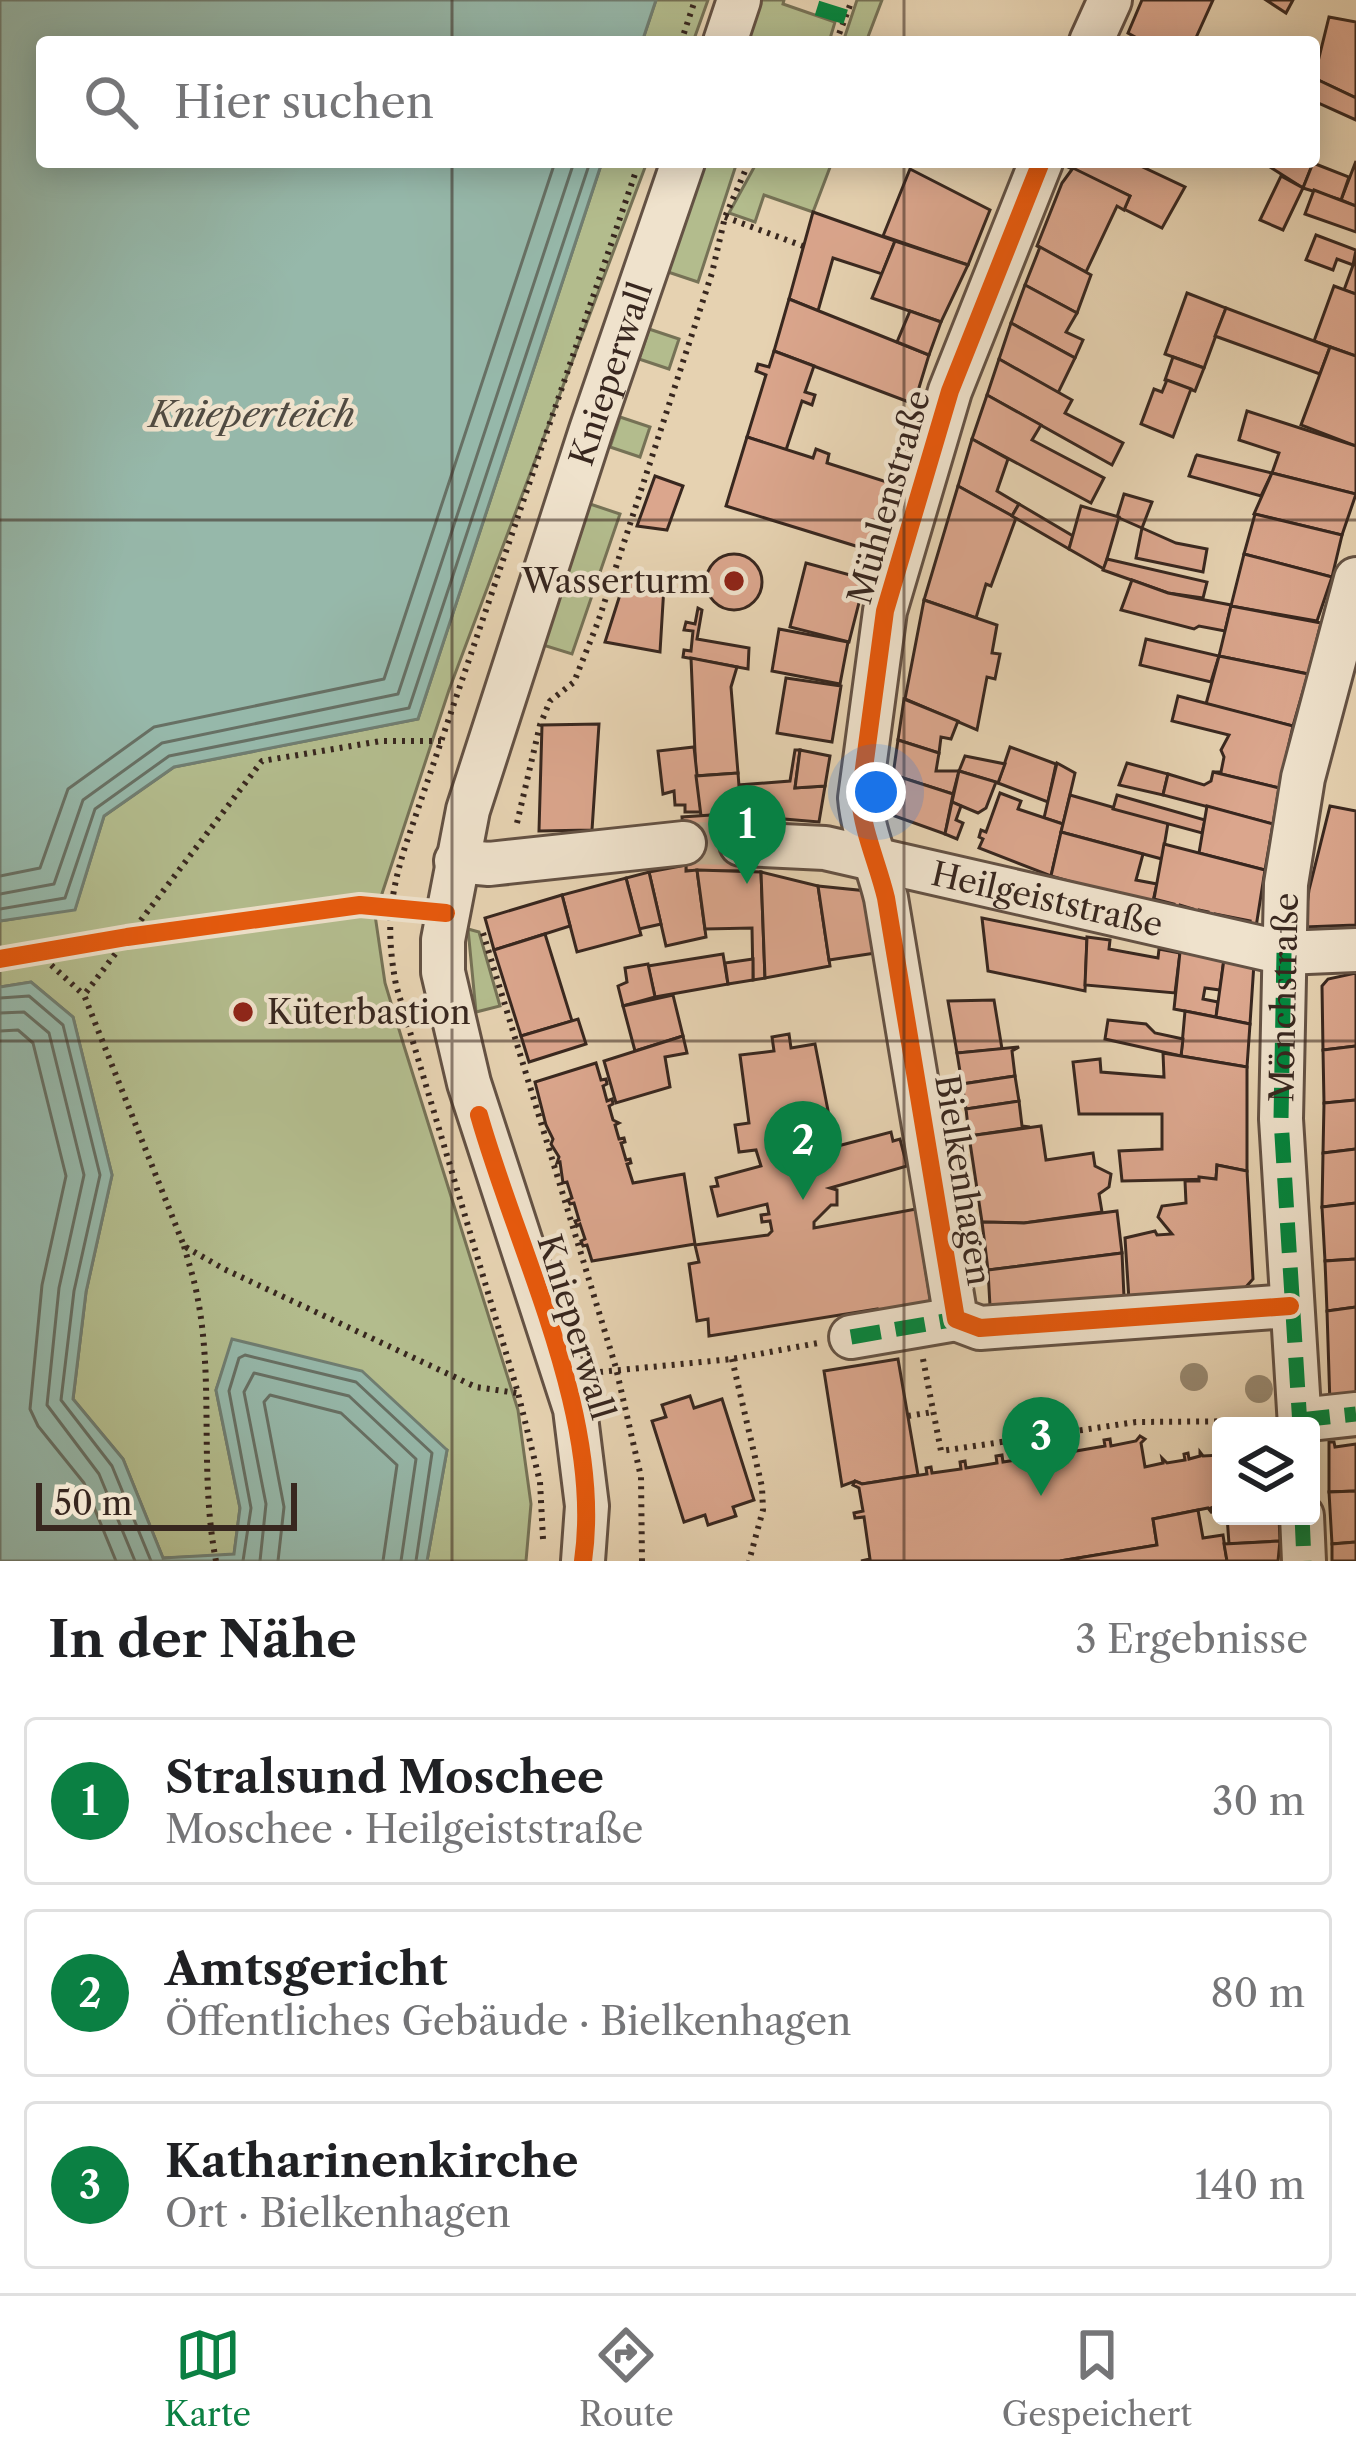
<!DOCTYPE html>
<html lang="de">
<meta charset="utf-8">
<style>
:root{--surface:#fff;--page:#f6f6f6;--text:#202124;--muted:#757577;--line:#e0e0e0;--accent:#0b8043}
body{margin:0;font-family:"Libre Caslon Text",serif;background:var(--page);color:var(--text)}
.controls{position:absolute;right:36px;bottom:36px;display:grid;overflow:hidden;border-radius:12px;box-shadow:0 6px 30px #0003}
.controls button{width:108px;height:108px;display:grid;place-items:center;padding:0;border:0;border-bottom:3px solid var(--line);background:var(--surface);color:var(--text);font:60px sans-serif}
.scale{position:absolute;left:36px;bottom:30px;width:261px;box-sizing:border-box;padding-left:12px;border:6px solid #38271f;border-top:0;font-size:33px;line-height:42px;white-space:nowrap;color:#38271f;-webkit-text-stroke:9px #efe2cc;paint-order:stroke}
.you{position:absolute;left:876px;top:792px;width:42px;height:42px;margin:-30px;border:9px solid #fff;border-radius:50%;background:#1a73e8;box-shadow:0 0 0 18px #1a73e833}
.badge{display:grid;place-items:center;width:78px;height:78px;border-radius:50%;background:var(--accent);color:#fff;font-size:39px;font-weight:700}
.pin{position:absolute;translate:-50% -99px;filter:drop-shadow(0 3px 6px #0008)}
.pin::after{content:'';position:absolute;top:63px;width:42px;height:36px;background:inherit;clip-path:polygon(0 0,100% 0,50% 100%)}
.list{margin:0;padding:0;list-style:none}
h2{display:flex;justify-content:space-between;align-items:center;height:156px;margin:0;padding:0 48px;font-size:51px}
h2 small{font-size:39px;font-weight:400;color:var(--muted)}
.list li{display:grid;grid-template-columns:78px 1fr auto;gap:36px;align-items:center;box-sizing:border-box;height:168px;margin:0 24px 24px;padding:0 24px;border:3px solid var(--line);border-radius:12px}
.list b{display:block;font-size:45px;white-space:nowrap}
.list p{margin:0;font-size:39px;white-space:nowrap;color:var(--muted)}
.list em{font-size:39px;font-style:normal;color:var(--muted)}
.icon{flex:none;width:66px;height:66px;fill:none;stroke:currentColor;stroke-width:2;stroke-linecap:round;stroke-linejoin:round}
.map{position:relative;flex:none;width:1356px;height:1561px;overflow:hidden}
.search{position:absolute;background:var(--surface);box-shadow:0 6px 30px #0003;left:36px;right:36px;top:36px;height:132px;display:flex;align-items:center;gap:30px;box-sizing:border-box;padding:0 42px;border-radius:12px;color:var(--muted);font-size:45px}
.sheet{height:732px;background:var(--surface)}
nav{display:flex;justify-content:space-around;align-items:center;box-sizing:border-box;height:168px;border-top:3px solid var(--line);background:var(--surface);font-size:33px;color:var(--muted)}
nav a{display:grid;justify-items:center;gap:6px}
nav .on{color:var(--accent)}
.map>svg:first-child{display:block}
</style>
<div class="map">
<svg width="1356" height="1561" viewBox="0 0 1356 1561">
<rect width="100%" height="100%" fill="#e6d2b1"/>
<filter id="stains"><feTurbulence type="fractalNoise" baseFrequency=".00167" numOctaves="4"/><feColorMatrix values="0 0 0 0 .2 0 0 0 0 .09 0 0 0 0 .02 0 0 0 .5 -.17"/></filter>
<radialGradient id="worn" r=".72"><stop offset=".6" stop-color="#630" stop-opacity="0"/><stop offset="1" stop-color="#630" stop-opacity=".3"/></radialGradient>
<g fill="#b3bc8d" stroke="#767256" stroke-width="3">
<path d="M656 0H708L693 42H642Z"/>
<path d="M758 0H784L783 4 835 22 829 42H744Z"/>
<path d="M857 0H882L866 42H843Z"/>
<path d="M602 162H647L449 690 375 915 385 983 404 1046 518 1410 531 1504 526 1561H427L447 1450 233 1340 216 1390 240 1508 234 1555 163 1558 123 1459 73 1399 86 1292 112 1175 73 1017 31 982 0 987V921L75 909 104 816 174 767 418 719Z"/>
<path d="M704 162H737L698 282 668 272Z"/>
<path d="M757 162H832L813 212 764 195 755 222 729 213Z"/>
<path d="M649 329 679 339 669 369 639 359Z"/>
<path d="M620 417 650 427 640 457 610 447Z"/>
<path d="M590 504 620 514 572 654 543 645Z"/>
<path d="M468 929 479 932 500 1006 476 1012Z"/>
</g>
<g fill="#96b8aa" stroke="#707e72" stroke-width="3">
<path d="M0 0H656L642 42H42V162H602L418 719 174 767 104 816 75 910 0 921Z"/>
<path d="M31 982 73 1017 112 1175 86 1292 73 1399 123 1459 163 1558 234 1554 240 1508 216 1390 232 1339 362 1371 447 1450 427 1561H0V987Z"/>
</g>
<g fill="none" stroke-linecap="round" stroke-linejoin="round">
<g stroke="#677064" stroke-width="3">
<path d="M0 876 40 868 68 789 154 727 384 679 555 162"/>
<path d="M0 894 54 884 83 800 162 743 398 694 574 162"/>
<path d="M0 909 65 898 95 809 169 756 409 708 590 162"/>
<path d="M0 998 29 996 63 1025 100 1175 74 1291 61 1400 112 1466 151 1561"/>
<path d="M0 1013 24 1012 49 1033 84 1175 59 1288 47 1405 99 1474 135 1561"/>
<path d="M0 1031 18 1030 33 1043 66 1176 42 1285 30 1409 38 1426 84 1483 116 1561"/>
<path d="M243 1561 251 1508 229 1391 239 1358 245 1355 356 1382 432 1453 416 1561"/>
<path d="M260 1561 266 1504 244 1392 254 1373 349 1396 416 1459 401 1561"/>
<path d="M278 1561 284 1507 264 1402 270 1395 341 1413 397 1465 383 1561"/>
</g>
</g>
<g fill="#dba68d" stroke="#38271f" stroke-width="3">
<path d="M1142 0H1213L1194 42H1144L1128 33Z"/>
<path d="M1266 0H1293L1286 13Z"/>
<path d="M1329 17 1356 22V98L1314 78Z"/>
<path d="M1314 78 1356 98V120L1314 101Z"/>
<path d="M1356 161V206L1341 200Z"/>
<path d="M1071 162H1132L1185 187 1162 228 1124 209 1130 196 1068 167Z"/>
<path d="M1262 162H1311L1313 163 1303 188Z"/>
<path d="M1313 163 1349 177 1341 200 1303 188Z"/>
<path d="M1073 168 1130 196 1124 210 1117 206 1086 272 1037 246 1062 183Z"/>
<path d="M910 169 990 210 968 265 883 236Z"/>
<path d="M1281 176 1303 188 1283 230 1260 220Z"/>
<path d="M1314 190 1356 206V232L1305 214Z"/>
<path d="M813 212 895 241 882 274 833 258 818 311 789 299Z"/>
<path d="M1316 235 1356 250 1353 265 1337 259 1333 270 1306 260Z"/>
<path d="M895 241 968 265 941 322 872 298Z"/>
<path d="M1040 247 1091 275 1077 313 1025 285Z"/>
<path d="M1356 257V294L1344 290Z"/>
<path d="M1025 285 1077 313 1066 332 1083 340 1075 358 1011 323Z"/>
<path d="M1334 286 1356 294V356L1314 341Z"/>
<path d="M1187 293 1226 308 1204 368 1165 354Z"/>
<path d="M789 299 929 355 914 404 774 351Z"/>
<path d="M1226 308 1330 347 1320 374 1215 336Z"/>
<path d="M910 311 941 322 929 355 897 342Z"/>
<path d="M1011 323 1075 358 1058 393 999 359Z"/>
<path d="M1330 347 1356 356V446L1301 425Z"/>
<path d="M774 351 814 366 805 392 815 395 812 405 802 401 786 450 747 437 766 375 756 371 758 364 769 367Z"/>
<path d="M1173 357 1204 368 1195 391 1165 380Z"/>
<path d="M999 359 1072 400 1065 413 1123 443 1112 465 987 395Z"/>
<path d="M1167 380 1191 389 1173 437 1141 424 1154 389 1162 392Z"/>
<path d="M987 395 1041 425 1032 440 1104 478 1091 503 972 439Z"/>
<path d="M1247 411 1356 446V494L1272 473 1279 453 1239 440Z"/>
<path d="M747 437 813 458 816 449 829 454 827 463 890 483 872 551 726 506Z"/>
<path d="M972 439 1008 459 997 491 1019 504 1012 516 958 486Z"/>
<path d="M1196 456 1197 455 1272 473 1261 496 1189 476Z"/>
<path d="M1272 473 1356 494 1342 535 1254 514Z"/>
<path d="M655 476 683 486 667 530 637 526Z"/>
<path d="M958 486 1016 518 991 586 986 584 976 618 924 600Z"/>
<path d="M1124 494 1152 502 1142 528 1117 517Z"/>
<path d="M1019 504 1073 536 1069 549 1012 516Z"/>
<path d="M1081 506 1119 517 1104 569 1069 549Z"/>
<path d="M1255 514 1342 535 1332 577 1244 554Z"/>
<path d="M1142 528 1176 543 1207 549 1203 572 1136 558Z"/>
<path d="M1244 554 1332 577 1317 621 1231 606Z"/>
<circle cx="734" cy="582" r="28"/>
<path d="M1107 559 1207 582 1203 598 1168 593 1103 570Z"/>
<path d="M806 563 865 579 849 642 790 627Z"/>
<path d="M625 579 664 586 660 652 605 642Z"/>
<path d="M1132 580 1168 593 1231 605 1225 631 1199 626 1194 629 1121 610Z"/>
<path d="M924 600 997 625 992 653 1000 654 995 679 987 677 977 730 905 699Z"/>
<path d="M1231 606 1321 623 1308 674 1219 656Z"/>
<path d="M698 608 702 610 697 639 749 648 748 669 683 657 684 650 691 651 693 631 684 630 686 622 695 624Z"/>
<path d="M779 629 848 642 840 684 772 671Z"/>
<path d="M1146 639 1219 656 1211 682 1140 665Z"/>
<path d="M1219 656 1308 674 1293 726 1206 704Z"/>
<path d="M691 658 737 667 731 687 738 773 696 776Z"/>
<path d="M786 678 841 686 832 742 777 733Z"/>
<path d="M1178 696 1293 726 1279 788 1213 772H1221L1224 757 1221 750 1229 735 1172 721Z"/>
<path d="M904 699 958 721 951 739 941 737 939 753 898 740Z"/>
<path d="M599 724 592 830 539 831 542 725Z"/>
<path d="M898 740 939 753 936 771H959L953 794 893 775Z"/>
<path d="M694 747 701 812H685V805H675L674 791 663 794 658 751Z"/>
<path d="M1010 747 1056 764 1048 802 998 783Z"/>
<path d="M795 750H800L795 788 825 786 819 822 783 819V824L741 825 739 785 790 781Z"/>
<path d="M800 750 830 756 825 786 795 788Z"/>
<path d="M965 756 1005 764 998 783 959 771Z"/>
<path d="M1057 763 1075 773 1063 824 1044 818Z"/>
<path d="M1127 763 1168 774 1163 795 1119 785Z"/>
<path d="M959 771 996 782 986 808 978 813 952 802Z"/>
<path d="M1213 772 1279 788 1273 824 1163 795 1168 774 1204 785 1211 781Z"/>
<path d="M738 773 741 813 701 816 696 776Z"/>
<path d="M894 775 953 794 945 834 889 814Z"/>
<path d="M1000 793 1021 801 1018 809 1063 824 1051 876 979 848 983 839 979 837 981 830 986 832Z"/>
<path d="M1070 795 1168 823 1162 859 1061 832Z"/>
<path d="M1117 795 1205 820 1202 833 1113 809Z"/>
<path d="M952 802 961 806 956 820 963 823 957 839 945 834Z"/>
<path d="M1207 806 1273 824 1265 870 1199 853Z"/>
<path d="M1330 806 1356 811V925L1304 927 1309 890Z"/>
<path d="M741 813V871H686L682 817Z"/>
<path d="M1061 832 1143 854 1136 880 1157 884 1152 905 1051 876Z"/>
<path d="M1164 844 1265 870 1256 927 1249 925 1250 921 1215 914 1213 920 1207 918 1208 912 1199 910 1197 916 1192 915 1193 909 1180 905 1178 911 1173 910 1174 904 1154 899Z"/>
<path d="M686 865V871L697 870 706 937 666 946 649 872Z"/>
<path d="M697 870 761 872 765 978 753 980 752 928 705 929Z"/>
<path d="M649 872 661 924 639 929 626 878Z"/>
<path d="M761 872 818 886 830 966 765 978Z"/>
<path d="M626 878 641 935 577 952 562 895Z"/>
<path d="M818 886 867 891 882 952 829 960Z"/>
<path d="M562 895 570 926 494 950 485 918Z"/>
<path d="M982 918 1087 939 1085 991 988 971Z"/>
<path d="M545 934 572 1021 521 1036 494 950Z"/>
<path d="M1087 937 1110 940 1109 949 1158 958 1159 949 1180 953 1175 993 1085 985Z"/>
<path d="M1180 952 1224 959 1220 990 1205 988 1203 999 1218 1002 1216 1017 1174 1009Z"/>
<path d="M723 954 728 984 655 997 648 966Z"/>
<path d="M753 959V980L728 984 725 963Z"/>
<path d="M1224 959 1254 963 1250 1024 1216 1017Z"/>
<path d="M648 964 655 997 623 1006 618 986 627 982 625 968Z"/>
<path d="M1356 973V1046L1323 1050 1322 986 1328 979Z"/>
<path d="M673 995 683 1036 635 1051 623 1006Z"/>
<path d="M994 1000 1002 1049 957 1053 948 1001Z"/>
<path d="M1185 1011 1250 1024 1247 1067 1181 1056Z"/>
<path d="M578 1019 586 1044 529 1062 521 1036Z"/>
<path d="M1108 1020 1146 1024 1155 1033 1183 1039 1181 1056 1105 1039Z"/>
<path d="M789 1034 791 1048 815 1044 832 1131 828 1134 830 1148 891 1132 893 1141 900 1139 907 1166 830 1188 837 1190V1205H831L814 1222V1228L916 1209 931 1304 877 1312V1309L709 1336 708 1319 697 1321 689 1264 699 1262 695 1245 768 1235 772 1231 770 1221 762 1222 761 1215 769 1214 767 1204 718 1216 711 1187 718 1186 716 1178 761 1166 756 1150 739 1152 735 1125 749 1123 740 1055 774 1051 772 1037Z"/>
<path d="M683 1036 687 1053 665 1057 670 1087 616 1103 604 1061Z"/>
<path d="M1356 1046V1100L1324 1103 1323 1050Z"/>
<path d="M1019 1047 1012 1051 1015 1076 962 1084 957 1053Z"/>
<path d="M1163 1053 1247 1067V1171L1217 1165 1216 1179 1122 1181 1119 1151 1162 1149V1114H1079L1073 1062 1100 1059 1101 1072 1164 1077Z"/>
<path d="M596 1063 601 1080 606 1079 607 1084 603 1086 607 1101 612 1099 613 1104 609 1106 613 1120 619 1123 615 1125 619 1139 624 1138 625 1142 621 1143 626 1160 630 1159 631 1163 627 1164 633 1183 684 1174 695 1244 592 1261 587 1245 583 1246 581 1241 585 1239 580 1224 577 1226 575 1221 579 1220 574 1203 570 1204 568 1200 572 1198 567 1182 563 1183 560 1162 557 1163 559 1157 551 1144 553 1139 546 1125 535 1082Z"/>
<path d="M1015 1076 1019 1101 966 1109 962 1084Z"/>
<path d="M1356 1100V1149L1323 1153 1324 1103Z"/>
<path d="M1019 1101 1022 1126 1030 1127 969 1136 966 1109Z"/>
<path d="M1041 1126 1046 1160 1093 1153 1095 1166 1111 1174 1109 1187 1099 1194 1102 1212 1024 1223 982 1222 969 1136Z"/>
<path d="M1356 1149V1203L1322 1207 1323 1153Z"/>
<path d="M1217 1165 1247 1171 1253 1279 1245 1288 1129 1300 1125 1238 1155 1231 1157 1235 1172 1234 1158 1217 1162 1206 1186 1203 1185 1181H1199V1177L1216 1179Z"/>
<path d="M1356 1203V1259L1325 1261 1322 1207Z"/>
<path d="M1117 1211 1122 1253 988 1270 982 1222 1024 1223Z"/>
<path d="M1122 1253 1124 1297 990 1306 988 1270Z"/>
<path d="M1356 1259V1307L1327 1311 1325 1261Z"/>
<path d="M1356 1307V1402L1330 1405 1327 1311Z"/>
<path d="M898 1359 918 1475 862 1484 855 1481 842 1486 824 1371Z"/>
<path d="M690 1396 694 1408 722 1399 754 1500 733 1507 736 1516 708 1525 705 1515 684 1522 652 1421 666 1417 662 1405Z"/>
<path d="M1140 1436 1145 1439 1141 1443 1145 1467 1163 1463 1162 1458 1167 1463 1185 1460 1184 1454 1188 1453 1189 1459 1200 1456V1452L1203 1456 1221 1455V1504L1211 1508 1212 1513 1208 1508 1153 1519 1157 1545 1060 1561H861L870 1559 864 1517 855 1518 854 1513 863 1511 859 1488 853 1485 855 1481 862 1484 927 1474 926 1468 931 1467 932 1473 961 1469 960 1462 965 1461 966 1468 997 1463 996 1456 1002 1455 1003 1462 1038 1457 1037 1449 1042 1448 1044 1456 1071 1452 1070 1444H1074L1076 1451 1105 1446 1104 1440 1110 1439 1111 1446 1136 1441Z"/>
<path d="M1329 1442H1334L1335 1447 1356 1444V1491L1329 1492Z"/>
<path d="M1356 1491V1542L1332 1544 1329 1492Z"/>
<path d="M1198 1510 1203 1538 1223 1535 1227 1561H1060L1157 1545 1153 1519Z"/>
<path d="M1227 1516H1279L1280 1541 1229 1544Z"/>
<path d="M1280 1541 1278 1561H1227L1224 1544Z"/>
<path d="M1356 1542V1561H1332V1544Z"/>
</g>
<g fill="none" stroke-linecap="round" stroke-linejoin="round">
<path stroke="#c3b094" stroke-width="42" stroke-dasharray="42 21" stroke-linecap="butt" d="M684 843 741 844"/>
<defs>
<g id="minor">
<path d="M725 42 739 0"/>
<path d="M1091 42 1110 0"/>
<path d="M1041 162 950 391 885 611 860 798C863 833 878 864 886 898L956 1319 980 1328 1290 1306"/>
<path id="s1" d="M741 844 825 848 1284 953 1356 950"/>
<path d="M456 861 489 864 684 843"/>
<path d="M851 1337 956 1319"/>
<path d="M1300 1420 1356 1414"/>
<path id="s2" d="M1300 1426 1281 1119 1286 884 1303 778 1356 579"/>
<path d="M1302 1516 1304 1561"/>
<path id="s3" d="M583 1561 587 1506 575 1409 469 1083 443 972V940L468 810 591 430 683 162"/>
</g>
</defs>
<use href="#minor" stroke="#645244" stroke-width="48"/>
<g stroke="#38271f" stroke-width="6" stroke-dasharray="3 6" stroke-linecap="butt">
<path d="M681 42 694 3"/>
<path d="M836 42 852 0"/>
<path d="M725 217 803 246"/>
<path d="M441 741H381L262 761 84 995 184 1246 224 1269 476 1387 517 1393"/>
<path d="M517 823 540 725 550 701 574 682 598 622 712 273 725 217 749 162"/>
<path d="M483 933 616 1368 641 1477 642 1561"/>
<path d="M38 953 84 995"/>
<path d="M184 1246C189 1264 195 1282 198 1300 214 1385 199 1474 216 1561"/>
<path d="M732 1359 762 1487 763 1510 749 1561"/>
<path d="M923 1359 941 1451 1136 1422 1264 1421"/>
<path d="M600 1372 732 1359 818 1343"/>
<path d="M908 1416 933 1412"/>
<path d="M543 1539 540 1482 518 1393 396 985C386 931 389 899 405 847L635 174"/>
</g>
<use href="#minor" stroke="#efe2cc" stroke-width="42"/>
<g stroke="#00873e" stroke-width="15" stroke-dasharray="30 15" stroke-linecap="butt">
<path d="M817 8 846 17"/>
<path d="M1284 953 1281 1119 1300 1426"/>
<path d="M851 1337 956 1319"/>
<path d="M1300 1420 1356 1414"/>
<path d="M1302 1516 1304 1561"/>
</g>
<defs>
<g id="cycleway">
<path d="M1041 162 950 391 885 611 860 798C863 833 878 864 886 898L956 1319 980 1328 1290 1306"/>
<path d="M0 959 127 937 360 905 446 913"/>
<path d="M479 1115C518 1253 604 1417 583 1561"/>
</g>
</defs>
<use href="#cycleway" stroke="#efe2cc" stroke-width="26"/>
<use href="#cycleway" stroke="#e8590c" stroke-width="18"/>
</g>
<g fill="#978870">
<circle cx="1194" cy="1377" r="14"/>
<circle cx="1259" cy="1389" r="14"/>
</g>
<path fill="none" stroke="#38271f" stroke-width="3" stroke-opacity="0.55" d="M452 0V42M904 0V42M452 162V1561M904 162V1561M0 520H1356M0 1041H1356"/>
<g fill="#8f2418" stroke="#efe2cc" stroke-width="4.5">
<circle cx="734" cy="581" r="12"/>
<circle cx="243" cy="1012" r="12"/>
</g>
<g text-anchor="middle" dominant-baseline="central" stroke-width="9" stroke-linejoin="round" paint-order="stroke">
<g font-size="33" fill="#38271f" stroke="#efe2cc">
<text stroke="none"><textPath href="#s3" startOffset="1233">Knieperwall</textPath></text>
<text transform="translate(889 497) rotate(-74)">Mühlenstraße</text>
<text stroke="none"><textPath href="#s1" startOffset="312">Heilgeiststraße</textPath></text>
<text stroke="none"><textPath href="#s2" startOffset="429">Mönchstraße</textPath></text>
<text transform="translate(963 1180) rotate(81)">Bielkenhagen</text>
<text transform="translate(576 1327) rotate(73)">Knieperwall</text>
</g>
<g font-size="33" fill="#38271f" stroke="#efe2cc" text-anchor="end">
<text x="710" y="581">Wasserturm</text>
<text x="267" y="1012" text-anchor="start">Küterbastion</text>
</g>
<g font-size="36" font-style="italic" fill="#504b42" stroke="#efe2cc">
<text x="252" y="414">Knieperteich</text>
</g>
</g>
<rect width="100%" height="100%" filter="url(#stains)"/>
<rect width="100%" height="100%" fill="url(#worn)"/>
</svg>
<div class="controls">
<button><svg class="icon" aria-label="layers" viewBox="0 0 24 24"><path d="M12 4l9 5-9 5-9-5zM3 14l9 5 9-5"/></svg></button>
</div>
<div class="scale">50 m</div>
<div class="you"></div>
<div class="pin badge" style="left:747px;top:884px">1</div>
<div class="pin badge" style="left:803px;top:1200px">2</div>
<div class="pin badge" style="left:1041px;top:1496px">3</div>
<div class="search"><svg class="icon" aria-label="search" viewBox="0 0 24 24"><circle cx="10" cy="10" r="6"/><path d="M15 15l6 6"/></svg>Hier suchen</div>
</div>
<section class="sheet">
<h2>In der Nähe<small>3 Ergebnisse</small></h2>
<ul class="list">
<li><span class="badge">1</span><div><b>Stralsund Moschee</b><p>Moschee · Heilgeiststraße</p></div><em>30 m</em></li>
<li><span class="badge">2</span><div><b>Amtsgericht</b><p>Öffentliches Gebäude · Bielkenhagen</p></div><em>80 m</em></li>
<li><span class="badge">3</span><div><b>Katharinenkirche</b><p>Ort · Bielkenhagen</p></div><em>140 m</em></li>
</ul>
</section>
<nav>
<a class="on"><svg class="icon" aria-label="map" viewBox="0 0 24 24"><path d="M3 6l6-2 6 2 6-2v14l-6 2-6-2-6 2zM9 4v14M15 6v14"/></svg>Karte</a>
<a><svg class="icon" aria-label="directions" viewBox="0 0 24 24"><path d="M12 3l9 9-9 9-9-9zM9 14v-3h6M13 9l2 2-2 2"/></svg>Route</a>
<a><svg class="icon" aria-label="saved" viewBox="0 0 24 24"><path d="M7 4h10v16l-5-4-5 4z"/></svg>Gespeichert</a>
</nav>
